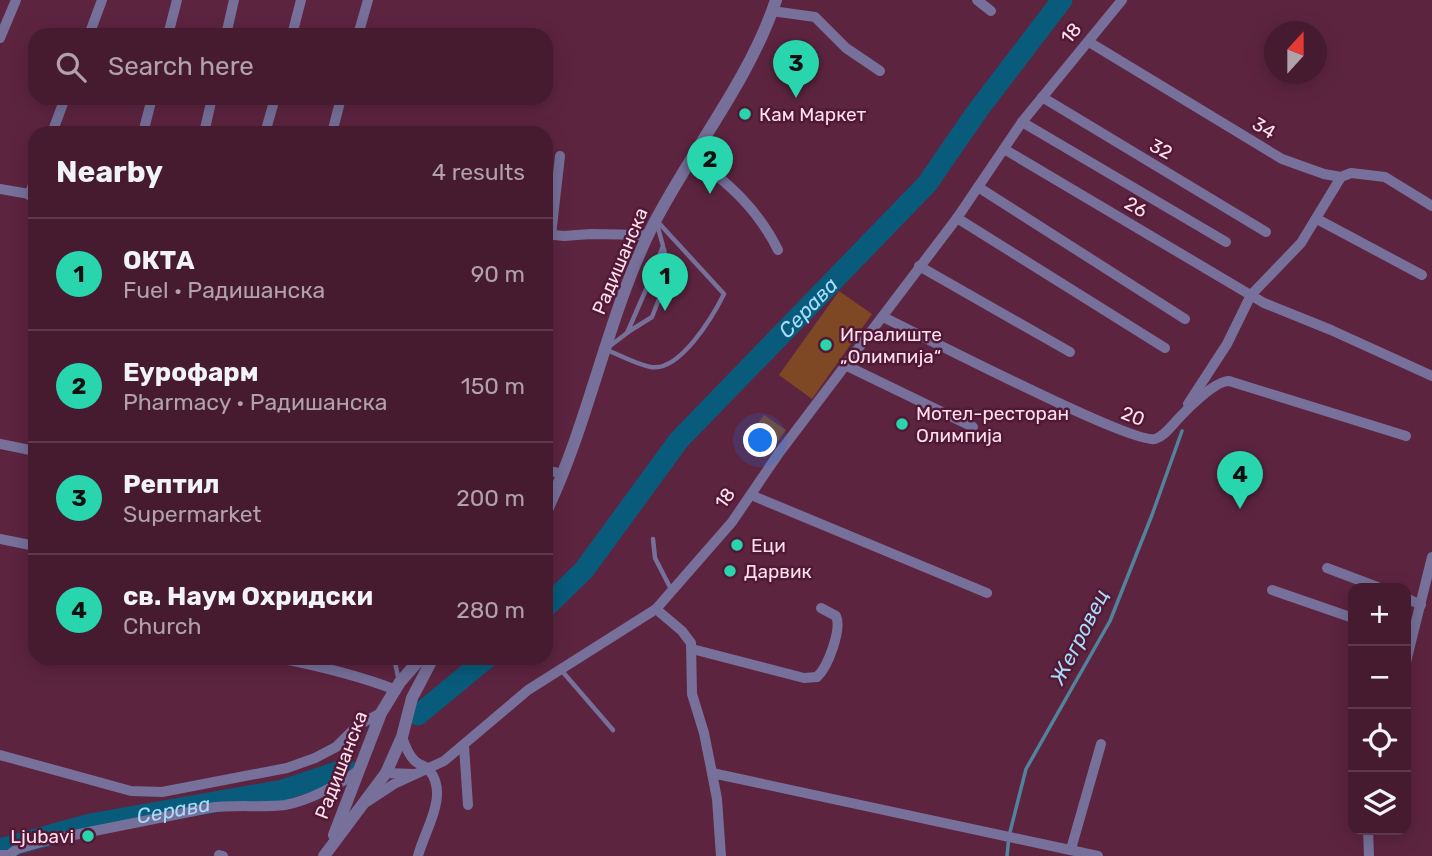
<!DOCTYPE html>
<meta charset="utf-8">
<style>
:root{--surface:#461b30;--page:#4d2438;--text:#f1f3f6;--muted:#b0a1ab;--line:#5e394c;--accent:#29d5ad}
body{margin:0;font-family:Rubik,sans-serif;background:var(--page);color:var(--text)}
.controls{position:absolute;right:21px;bottom:21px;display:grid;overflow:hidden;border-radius:14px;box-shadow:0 4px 18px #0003}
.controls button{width:63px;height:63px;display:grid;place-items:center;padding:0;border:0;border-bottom:2px solid var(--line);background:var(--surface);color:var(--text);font:35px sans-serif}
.compass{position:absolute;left:1264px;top:21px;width:63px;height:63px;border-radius:50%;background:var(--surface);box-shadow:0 4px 18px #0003;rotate:21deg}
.you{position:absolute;left:761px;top:441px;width:24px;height:24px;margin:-18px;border:5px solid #fff;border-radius:50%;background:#1a73e8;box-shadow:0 0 0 10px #1a73e833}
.badge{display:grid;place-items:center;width:46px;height:46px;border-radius:50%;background:var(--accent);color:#111;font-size:23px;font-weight:700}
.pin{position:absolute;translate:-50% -58px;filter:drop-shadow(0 2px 4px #0008)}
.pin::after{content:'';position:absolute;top:37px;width:24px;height:21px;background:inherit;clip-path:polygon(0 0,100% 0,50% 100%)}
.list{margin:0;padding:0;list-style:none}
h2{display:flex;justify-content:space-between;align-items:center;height:91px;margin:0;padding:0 28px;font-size:30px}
h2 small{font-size:23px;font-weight:400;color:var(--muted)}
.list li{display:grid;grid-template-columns:46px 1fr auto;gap:21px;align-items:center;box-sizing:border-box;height:112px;padding:0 28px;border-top:2px solid var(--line)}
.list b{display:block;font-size:26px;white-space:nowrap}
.list p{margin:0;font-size:23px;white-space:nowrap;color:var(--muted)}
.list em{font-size:23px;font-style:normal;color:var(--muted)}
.icon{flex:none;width:38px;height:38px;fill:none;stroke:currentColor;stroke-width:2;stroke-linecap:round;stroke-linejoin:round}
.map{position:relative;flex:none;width:1432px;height:856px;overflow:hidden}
.search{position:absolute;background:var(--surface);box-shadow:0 4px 18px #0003;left:28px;top:28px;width:525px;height:77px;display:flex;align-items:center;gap:18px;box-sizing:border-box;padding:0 24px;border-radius:21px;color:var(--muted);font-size:26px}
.panel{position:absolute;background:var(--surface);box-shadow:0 4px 18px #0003;left:28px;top:126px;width:525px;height:539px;border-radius:21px}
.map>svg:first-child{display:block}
</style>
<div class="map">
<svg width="1432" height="856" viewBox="0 0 1432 856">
<rect width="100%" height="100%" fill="#5d2440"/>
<g fill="#7e4824">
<path d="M839 291 872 314 812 399 779 375Z"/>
<path d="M764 415 786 430 765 458 744 442Z"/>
</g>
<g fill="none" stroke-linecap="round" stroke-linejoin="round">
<path stroke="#52839d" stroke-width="3.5" d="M1007 856 1009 836 1026 769 1110 621 1152 515 1182 431"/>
<g stroke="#085b7b" stroke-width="21">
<path id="s1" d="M546 607 584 570 679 440 927 184 978 110 1062 0"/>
<path d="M418 715 487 658"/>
<path id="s2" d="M0 849 90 824 283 790 346 769"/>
</g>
<g stroke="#77709a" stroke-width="4.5">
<path d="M628 332 652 317 668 276 664 249"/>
<path d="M610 346 627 333 651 278 663 246 657 224"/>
<path d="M605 349C619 355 636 364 651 367 680 372 713 316 724 294L657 221"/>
<path d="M653 539 655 558 672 591"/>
<path d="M394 658 399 681"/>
<path d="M562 671 613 730"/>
</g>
<g stroke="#77709a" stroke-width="10">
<path d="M977 0 991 11"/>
<path d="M772 11 815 17 846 48 880 71"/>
<path d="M89 35 102 0"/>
<path d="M168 35 177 0"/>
<path d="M226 35 234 0"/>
<path d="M292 35 301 0"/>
<path d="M358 35 368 0"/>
<path d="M0 38 16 0"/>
<path d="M1089 42 1282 159 1324 174 1341 177 1351 173 1385 177 1432 206"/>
<path d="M1042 97 1266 232"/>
<path d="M1022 122 1226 242"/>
<path d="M52 133 65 98"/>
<path d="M143 133 152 98"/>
<path d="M204 133 212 98"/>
<path d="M265 133 275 98"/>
<path d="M332 133 341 98"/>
<path d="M1004 149 1264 303 1331 330 1432 376"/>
<path d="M694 157C730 185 757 208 778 250"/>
<path d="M978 187 1185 319"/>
<path d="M0 189 35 195"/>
<path d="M29 195 35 180"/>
<path d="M957 218 1165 348"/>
<path d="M1317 219 1422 275"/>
<path d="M546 234 564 236 591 234 648 235"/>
<path d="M551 235 560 156"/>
<path d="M919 266 1070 352"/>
<path d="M883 317C919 334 1132 445 1155 439 1165 436 1172 425 1179 418 1189 407 1215 381 1229 381L1406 436"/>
<path d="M845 365 973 427"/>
<path d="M1188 404 1227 344 1251 295 1301 243 1341 177"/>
<path d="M0 444 35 451"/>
<path d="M546 470 563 474"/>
<path d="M751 495 987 593"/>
<path d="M0 539 35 546"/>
<path d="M1327 568 1380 588"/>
<path d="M1272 590 1353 618"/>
<path d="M1406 598 1421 605"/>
<path d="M656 609 682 631 691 643 692 694 704 733 712 773 717 799 721 856"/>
<path d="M692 649 804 678 817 677C828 667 842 629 836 616L821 608"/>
<path d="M279 658C319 666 358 675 396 690"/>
<path d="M1406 662 1432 557"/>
<path d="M402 737C405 745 408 755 415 761 419 765 426 766 429 770 450 795 424 831 418 856"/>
<path d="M464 746 468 805"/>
<path d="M0 755 131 791 162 792 287 768 315 758 336 747 358 725 381 713"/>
<path d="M386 773 414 774"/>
<path d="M712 773 1098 856"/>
<path d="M365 803 394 784 444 761 528 690 656 609 732 522 779 453 957 218 1022 122 1122 0"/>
<path d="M1368 830 1369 856"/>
<path d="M1071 849 1101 744"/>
<path d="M0 855H9L17 849 49 840 209 808C235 804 260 808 285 805 308 801 341 784 359 770"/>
<path d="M219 855 223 856"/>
</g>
<g stroke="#77709a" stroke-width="12">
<path d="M546 512C589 422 606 322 649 233 688 154 748 84 776 0"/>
<path d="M334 835 381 713 400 682 421 658"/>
<path d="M324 856 386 773 402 737 412 698 433 658"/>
</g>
</g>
<g fill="#29d5ad" stroke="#521936" stroke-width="2.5">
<circle cx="745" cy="114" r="7"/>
<circle cx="826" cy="345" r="7"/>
<circle cx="902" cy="424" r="7"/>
<circle cx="737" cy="545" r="7"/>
<circle cx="730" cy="571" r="7"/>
<circle cx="88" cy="836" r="7"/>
</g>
<g text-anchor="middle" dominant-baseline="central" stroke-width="5" stroke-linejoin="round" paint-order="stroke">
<g font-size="19" fill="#fee0ec" stroke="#521936">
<text transform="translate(1071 33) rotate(-50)">18</text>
<text transform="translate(1264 128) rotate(31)">34</text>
<text transform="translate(1161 149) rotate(28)">32</text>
<text transform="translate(1136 207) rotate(30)">26</text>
<text transform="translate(620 261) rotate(-67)">Радишанска</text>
<text transform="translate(1133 416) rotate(21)">20</text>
<text transform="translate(725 498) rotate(-54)">18</text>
<text transform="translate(341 765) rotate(-69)">Радишанска</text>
</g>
<g font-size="19" fill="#fee0ec" stroke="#521936" text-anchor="start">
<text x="759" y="114">Кам Маркет</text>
<text x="840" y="334">Игралиште<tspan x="840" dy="22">„Олимпија“</tspan></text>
<text x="916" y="413">Мотел-ресторан<tspan x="916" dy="22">Олимпија</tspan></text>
<text x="751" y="545">Еци</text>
<text x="744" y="571">Дарвик</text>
<text x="74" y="836" text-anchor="end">Ljubavi</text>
</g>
<g font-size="21" font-style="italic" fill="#a4dcf9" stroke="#521936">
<text stroke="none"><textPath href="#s1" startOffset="399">Серава</textPath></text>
<text transform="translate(1079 637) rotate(-63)">Жегровец</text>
<text stroke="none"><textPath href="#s2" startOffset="178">Серава</textPath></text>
</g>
</g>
</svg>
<div class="controls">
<button>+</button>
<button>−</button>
<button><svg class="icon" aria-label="locate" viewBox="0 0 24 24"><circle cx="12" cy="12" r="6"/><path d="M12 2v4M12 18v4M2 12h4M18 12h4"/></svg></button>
<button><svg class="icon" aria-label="layers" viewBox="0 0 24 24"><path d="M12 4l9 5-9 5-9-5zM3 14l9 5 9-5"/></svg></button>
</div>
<svg class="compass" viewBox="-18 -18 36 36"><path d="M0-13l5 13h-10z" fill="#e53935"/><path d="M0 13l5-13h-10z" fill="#b0a1ab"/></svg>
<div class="you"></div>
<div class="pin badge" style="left:665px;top:311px">1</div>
<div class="pin badge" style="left:710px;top:194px">2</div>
<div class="pin badge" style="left:796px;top:98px">3</div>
<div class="pin badge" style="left:1240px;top:509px">4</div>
<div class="search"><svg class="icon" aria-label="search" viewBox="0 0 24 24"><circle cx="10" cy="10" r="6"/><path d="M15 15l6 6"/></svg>Search here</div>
<section class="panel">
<h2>Nearby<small>4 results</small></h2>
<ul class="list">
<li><span class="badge">1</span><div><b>ОКТА</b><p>Fuel · Радишанска</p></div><em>90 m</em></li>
<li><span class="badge">2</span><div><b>Еурофарм</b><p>Pharmacy · Радишанска</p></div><em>150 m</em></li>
<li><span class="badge">3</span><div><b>Рептил</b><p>Supermarket</p></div><em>200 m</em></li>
<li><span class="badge">4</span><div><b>св. Наум Охридски</b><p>Church</p></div><em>280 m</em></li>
</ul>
</section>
</div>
